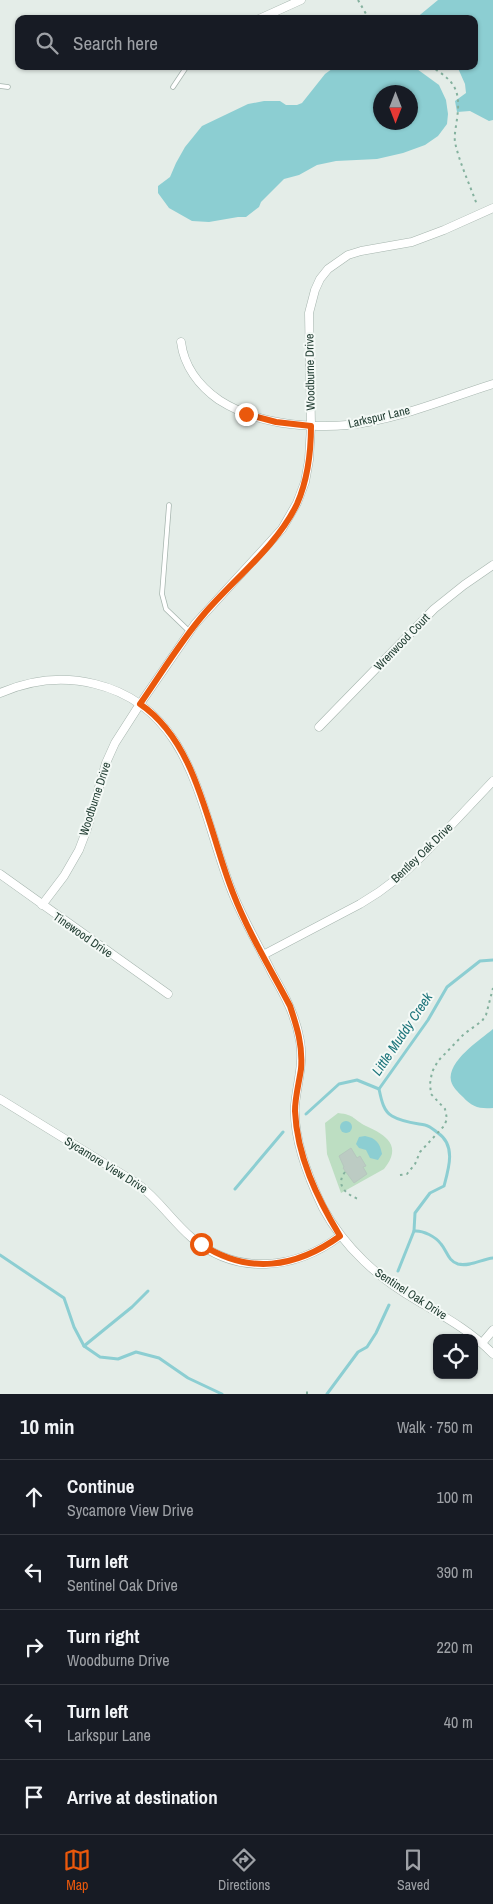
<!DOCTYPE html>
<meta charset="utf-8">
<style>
:root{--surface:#171b24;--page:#20242c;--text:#f1f3f6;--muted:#9ea1a6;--line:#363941;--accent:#ea580c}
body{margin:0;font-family:"Archivo Narrow",sans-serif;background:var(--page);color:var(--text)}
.controls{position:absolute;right:15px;bottom:15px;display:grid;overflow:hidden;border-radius:10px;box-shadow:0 1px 4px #0004}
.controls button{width:45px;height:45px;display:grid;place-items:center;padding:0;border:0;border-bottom:1px solid var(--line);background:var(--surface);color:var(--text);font:25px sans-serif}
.compass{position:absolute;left:373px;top:85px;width:45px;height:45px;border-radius:50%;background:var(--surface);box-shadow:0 1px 4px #0004;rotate:180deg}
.stop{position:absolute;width:15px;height:15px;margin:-11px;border:4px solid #ea580c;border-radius:50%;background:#fff}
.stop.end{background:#ea580c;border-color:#fff;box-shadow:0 1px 5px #0008}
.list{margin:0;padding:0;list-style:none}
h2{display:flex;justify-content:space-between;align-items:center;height:65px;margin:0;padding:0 20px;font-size:21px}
h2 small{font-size:16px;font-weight:400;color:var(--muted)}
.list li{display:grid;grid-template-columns:32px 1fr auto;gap:15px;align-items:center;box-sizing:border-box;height:75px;padding:0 20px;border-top:1px solid var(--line)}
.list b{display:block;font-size:19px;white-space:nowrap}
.list p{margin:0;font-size:16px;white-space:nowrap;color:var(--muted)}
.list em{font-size:16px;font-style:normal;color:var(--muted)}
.icon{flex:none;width:28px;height:28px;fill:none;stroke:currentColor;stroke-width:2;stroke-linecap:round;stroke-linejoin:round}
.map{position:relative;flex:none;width:493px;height:1394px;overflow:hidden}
.search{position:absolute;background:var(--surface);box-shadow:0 1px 4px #0004;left:15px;right:15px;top:15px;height:55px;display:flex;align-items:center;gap:12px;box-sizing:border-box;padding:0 18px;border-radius:10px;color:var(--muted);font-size:19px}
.sheet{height:440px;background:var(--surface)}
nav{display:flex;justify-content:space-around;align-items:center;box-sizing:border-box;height:70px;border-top:1px solid var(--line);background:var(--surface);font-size:14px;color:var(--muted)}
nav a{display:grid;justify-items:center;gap:2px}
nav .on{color:var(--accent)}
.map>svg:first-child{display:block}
</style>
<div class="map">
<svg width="493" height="1394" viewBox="0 0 493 1394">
<rect width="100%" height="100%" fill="#e4ede8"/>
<path fill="#bddec2" d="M338 1113C356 1115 352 1119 366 1126 386 1135 403 1146 384 1169L341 1193 327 1154 325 1123Z"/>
<g fill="#8cced2" fill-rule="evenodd">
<path d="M438 0H493V120L489 121 470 111 457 112 455 101 466 93 465 84 457 66H474V19H415Z"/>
<path d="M336 66H406L417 69 439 85 446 100 448 114 447 124 438 136 425 145 403 153 377 159 336 161 317 165 299 175 284 179 261 202 259 207 246 217H238L209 222 192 221 169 208 158 193V186L170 177 176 163 185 147 202 126 248 104 264 101H280L286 105H297L302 103 325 74ZM410 92V122H380V92Z"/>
<path d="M493 1029V1108C479 1109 472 1107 463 1097 458 1092 453 1088 451 1081 447 1061 480 1040 493 1029Z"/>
<circle cx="346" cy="1127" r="6"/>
<path d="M365 1136C376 1138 380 1143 382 1154L378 1160 370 1158 366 1150 359 1148 356 1144 359 1137Z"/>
</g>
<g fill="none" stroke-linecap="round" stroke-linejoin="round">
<g stroke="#8cced2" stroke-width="3">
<path d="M306 1114 339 1084 357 1080 379 1089"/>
<path d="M235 1189 283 1132"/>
<path d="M414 1231C423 1230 436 1237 441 1244 447 1251 448 1261 458 1264 470 1267 482 1259 493 1258"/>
<path d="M0 1255 64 1298 74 1327 84 1346 100 1357 118 1359 136 1352 159 1358 188 1378 222 1394"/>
<path d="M398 1271 414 1231 415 1213 430 1193 444 1186C449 1168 456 1145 438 1133 434 1130 430 1126 425 1125 414 1123 402 1122 392 1116 383 1111 381 1098 379 1089L428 1020 447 987 480 961 493 960"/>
<path d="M84 1346 132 1307 148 1291"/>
<path d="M327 1394 358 1352 367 1347 376 1333 389 1305"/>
</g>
</g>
<path fill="#bccbc3" stroke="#b6c7be" d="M351 1148 357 1158 360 1156 366 1166 363 1167 367 1174 354 1183 343 1168 344 1167 339 1156Z"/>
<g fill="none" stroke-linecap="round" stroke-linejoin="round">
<defs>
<g id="service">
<path d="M0 86 8 87"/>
<path d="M173 87 187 66"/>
<path d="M169 505 162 594 166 609 190 632"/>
</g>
<g id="minor">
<path d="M259 19 301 0"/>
<path d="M181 342C184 366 199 386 219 400 241 414 265 421 290 424 309 426 328 427 347 425 397 420 445 399 493 384"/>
<path d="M0 693C30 680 63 676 95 684 195 708 200 814 233 894 244 921 259 946 272 973 284 994 296 1016 300 1041 304 1063 297 1084 295 1105 293 1138 309 1179 323 1208 344 1247 379 1279 418 1301 445 1317 471 1331 493 1354"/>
<path d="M319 727 434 609 464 585 493 565"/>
<path d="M0 874 168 994"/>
<path d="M42 905 64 876 79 850 87 829 106 763 115 743 140 704 195 624 282 529 297 503 305 482 309 460 311 426 309 313 315 290 320 279 328 269 348 255 361 251 412 242 444 230 493 208"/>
<path d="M263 955 360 904 379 892 403 874 425 853 493 781"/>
<path d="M0 1099 138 1184C160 1201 172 1221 192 1238 237 1276 295 1270 340 1236"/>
<path d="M482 1343 493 1330"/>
</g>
</defs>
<use href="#service" stroke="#a6b5ae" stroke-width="5.5"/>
<use href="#minor" stroke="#a6b5ae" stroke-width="9"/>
<g stroke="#84b19e" stroke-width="2" stroke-dasharray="2.5 4" stroke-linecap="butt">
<path d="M358 0 369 19"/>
<path d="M430 66C455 81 461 90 457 119 456 127 454 135 455 142 459 162 470 185 477 205"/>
<path d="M345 1172C335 1185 346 1194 358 1199"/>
<path d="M400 1175 407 1174 415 1164 420 1152 444 1126 447 1119 445 1109 431 1094 430 1084 432 1072 438 1061 464 1034 482 1021 486 1015 493 988"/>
<path d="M307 1394V1388"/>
</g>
<use href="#service" stroke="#fff" stroke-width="4"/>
<use href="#minor" stroke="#fff" stroke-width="8"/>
</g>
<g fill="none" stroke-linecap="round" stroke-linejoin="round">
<path stroke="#ea580c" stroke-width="6" d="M201 1244C248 1275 296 1268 340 1236 317 1198 297 1156 295 1111 295 1097 299 1083 301 1069 303 1046 297 1027 290 1006 270 968 248 932 233 893 208 831 198 743 140 704 161 674 180 642 204 614 234 579 277 546 297 504 308 479 311 452 311 426L276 422 246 414"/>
</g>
<g text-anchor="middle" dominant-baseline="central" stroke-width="4" stroke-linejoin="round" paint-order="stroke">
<g font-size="12" fill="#233f34" stroke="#f4f9f6">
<text transform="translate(310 372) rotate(-91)">Woodburne Drive</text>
<text transform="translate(379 417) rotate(-13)">Larkspur Lane</text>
<text transform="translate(402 642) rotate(-46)">Wrenwood Court</text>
<text transform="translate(95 799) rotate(-72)">Woodburne Drive</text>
<text transform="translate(422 853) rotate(-44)">Bentley Oak Drive</text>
<text transform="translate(83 935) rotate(35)">Tinewood Drive</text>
<text transform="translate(106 1165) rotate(32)">Sycamore View Drive</text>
<text transform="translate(411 1294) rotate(33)">Sentinel Oak Drive</text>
</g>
<g font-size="14" font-style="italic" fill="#1d757b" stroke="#f4f9f6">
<text transform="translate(402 1034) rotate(-56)">Little Muddy Creek</text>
</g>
</g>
</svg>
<div class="controls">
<button><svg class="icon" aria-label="locate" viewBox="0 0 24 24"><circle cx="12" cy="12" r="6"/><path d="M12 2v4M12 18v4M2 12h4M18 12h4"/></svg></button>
</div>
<svg class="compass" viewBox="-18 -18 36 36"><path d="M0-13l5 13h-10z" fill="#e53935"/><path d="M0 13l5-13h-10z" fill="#9ea1a6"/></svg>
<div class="stop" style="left:201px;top:1244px"></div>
<div class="stop end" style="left:246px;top:414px"></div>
<div class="search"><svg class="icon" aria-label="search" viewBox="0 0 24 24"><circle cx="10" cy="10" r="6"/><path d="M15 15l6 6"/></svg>Search here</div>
</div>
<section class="sheet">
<h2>10 min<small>Walk · 750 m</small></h2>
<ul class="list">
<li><svg class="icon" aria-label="ahead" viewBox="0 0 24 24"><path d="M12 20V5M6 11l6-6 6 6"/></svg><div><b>Continue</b><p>Sycamore View Drive</p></div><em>100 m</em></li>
<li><svg class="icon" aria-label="left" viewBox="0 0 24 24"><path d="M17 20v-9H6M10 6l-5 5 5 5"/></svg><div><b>Turn left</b><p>Sentinel Oak Drive</p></div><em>390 m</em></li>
<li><svg class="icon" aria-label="right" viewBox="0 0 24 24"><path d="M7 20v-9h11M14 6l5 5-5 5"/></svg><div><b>Turn right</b><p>Woodburne Drive</p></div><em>220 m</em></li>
<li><svg class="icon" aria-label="left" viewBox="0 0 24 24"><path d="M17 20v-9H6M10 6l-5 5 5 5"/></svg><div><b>Turn left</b><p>Larkspur Lane</p></div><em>40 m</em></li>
<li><svg class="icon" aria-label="arrive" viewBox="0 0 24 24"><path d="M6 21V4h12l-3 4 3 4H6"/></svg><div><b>Arrive at destination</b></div></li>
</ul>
</section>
<nav>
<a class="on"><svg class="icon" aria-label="map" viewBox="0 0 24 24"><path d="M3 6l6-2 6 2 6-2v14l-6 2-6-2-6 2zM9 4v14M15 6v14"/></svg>Map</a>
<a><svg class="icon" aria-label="directions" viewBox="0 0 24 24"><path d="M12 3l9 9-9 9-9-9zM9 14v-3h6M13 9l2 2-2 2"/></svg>Directions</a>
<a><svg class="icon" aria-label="saved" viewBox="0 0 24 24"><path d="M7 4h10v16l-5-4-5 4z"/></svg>Saved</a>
</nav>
